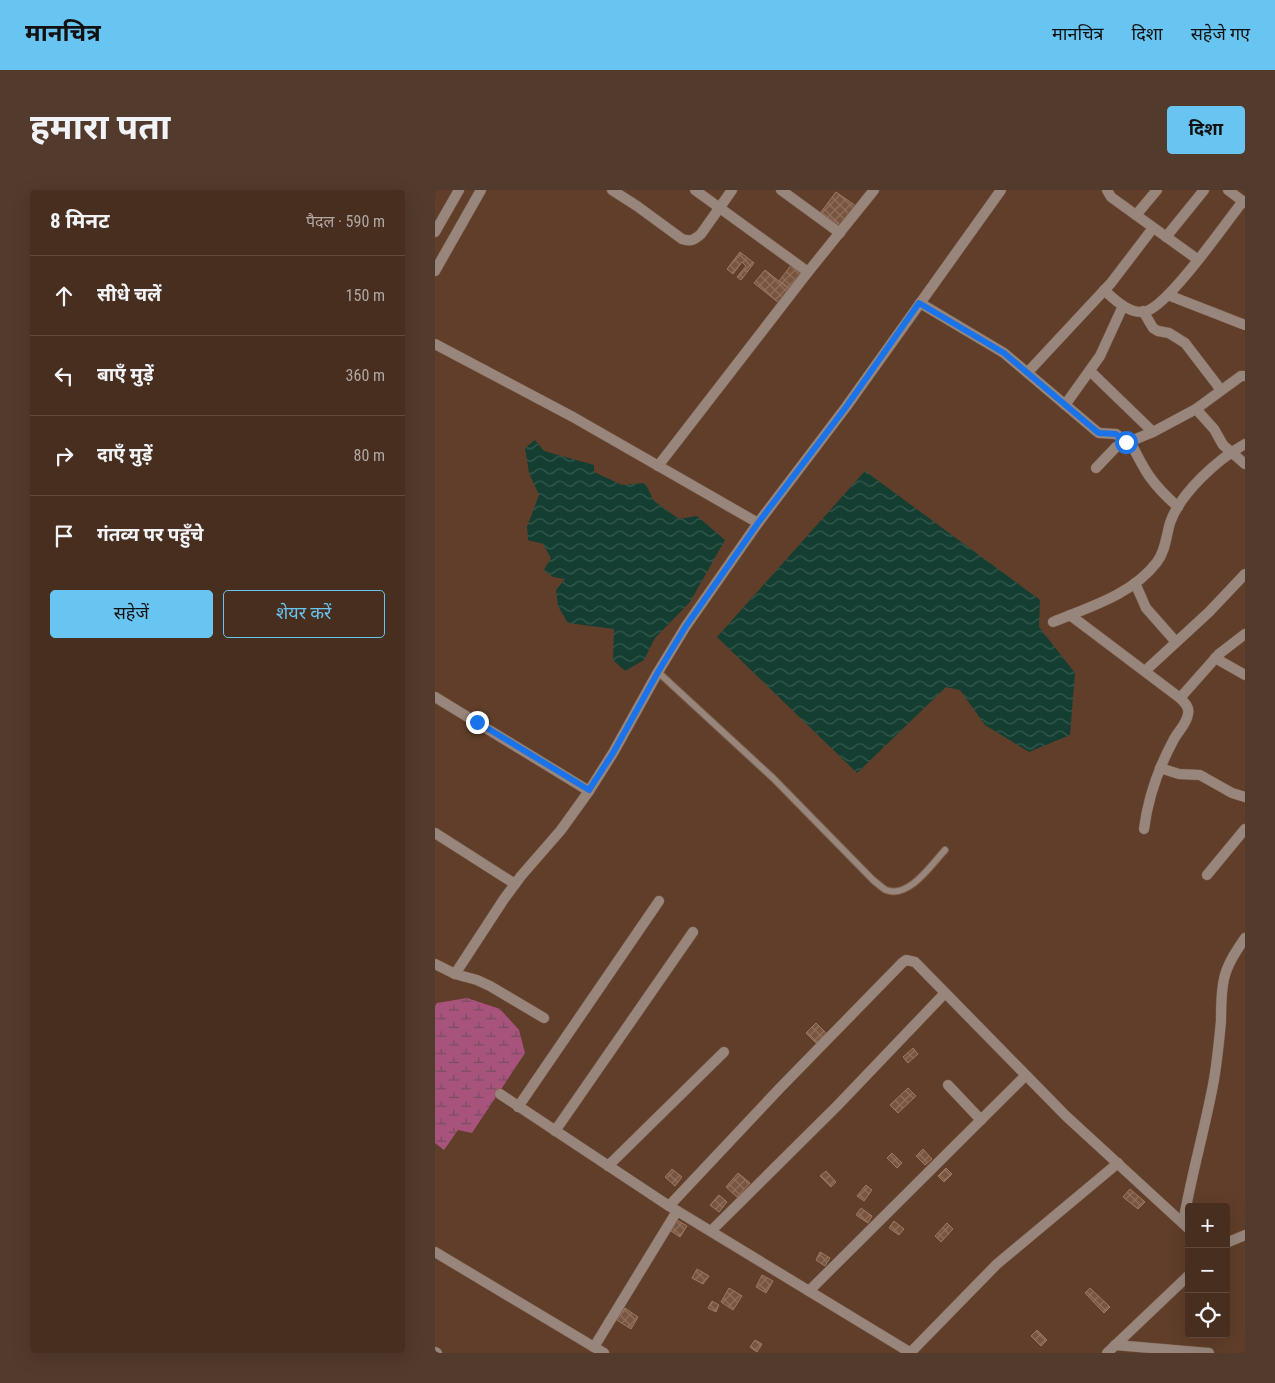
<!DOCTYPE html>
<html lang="hi">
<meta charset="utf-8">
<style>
:root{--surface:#482e1f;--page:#523a2c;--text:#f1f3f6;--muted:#b1a8a4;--line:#604a3d;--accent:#68c4f0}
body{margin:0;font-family:"Roboto Condensed","Noto Sans Devanagari",sans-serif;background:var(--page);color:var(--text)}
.controls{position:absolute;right:15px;bottom:15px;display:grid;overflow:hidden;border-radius:5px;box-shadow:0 5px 20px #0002}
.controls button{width:45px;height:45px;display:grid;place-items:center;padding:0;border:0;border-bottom:1px solid var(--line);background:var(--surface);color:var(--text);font:25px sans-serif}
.stop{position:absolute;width:15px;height:15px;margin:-11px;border:4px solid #1a73e8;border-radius:50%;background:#fff}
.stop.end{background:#1a73e8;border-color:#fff;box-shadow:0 1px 5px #0008}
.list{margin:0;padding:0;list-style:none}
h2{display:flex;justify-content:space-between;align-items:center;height:65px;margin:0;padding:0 20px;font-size:21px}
h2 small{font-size:16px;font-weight:400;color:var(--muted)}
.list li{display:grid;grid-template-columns:32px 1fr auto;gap:15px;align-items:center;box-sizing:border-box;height:80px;padding:0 20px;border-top:1px solid var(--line)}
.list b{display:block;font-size:19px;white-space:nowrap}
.list em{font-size:16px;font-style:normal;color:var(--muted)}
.actions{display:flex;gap:10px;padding:15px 20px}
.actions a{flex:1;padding:11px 0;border:1px solid var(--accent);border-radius:5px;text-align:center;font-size:18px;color:var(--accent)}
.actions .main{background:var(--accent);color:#111}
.icon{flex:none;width:28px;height:28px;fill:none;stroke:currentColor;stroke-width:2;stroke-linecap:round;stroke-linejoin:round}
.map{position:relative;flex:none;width:810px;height:1163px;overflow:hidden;border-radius:5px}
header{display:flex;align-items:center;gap:30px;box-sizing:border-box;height:70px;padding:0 25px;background:var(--accent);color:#111}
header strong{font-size:24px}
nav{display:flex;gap:28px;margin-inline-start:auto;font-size:18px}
.intro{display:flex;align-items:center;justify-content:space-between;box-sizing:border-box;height:120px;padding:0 30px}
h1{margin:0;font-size:35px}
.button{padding:12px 22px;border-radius:5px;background:var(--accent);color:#111;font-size:18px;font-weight:700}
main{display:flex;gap:30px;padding:0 30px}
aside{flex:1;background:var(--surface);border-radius:5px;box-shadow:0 5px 20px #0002}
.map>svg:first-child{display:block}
</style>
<header>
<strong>मानचित्र</strong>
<nav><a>मानचित्र</a><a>दिशा</a><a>सहेजे गए</a></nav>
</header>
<div class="intro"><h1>हमारा पता</h1><a class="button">दिशा</a></div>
<main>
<aside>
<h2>8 मिनट<small>पैदल · 590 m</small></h2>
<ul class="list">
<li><svg class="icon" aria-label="ahead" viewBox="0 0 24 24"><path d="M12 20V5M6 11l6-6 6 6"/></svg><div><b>सीधे चलें</b></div><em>150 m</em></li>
<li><svg class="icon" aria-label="left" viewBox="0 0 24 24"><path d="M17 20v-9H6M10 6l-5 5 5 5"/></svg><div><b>बाएँ मुड़ें</b></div><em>360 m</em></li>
<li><svg class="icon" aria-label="right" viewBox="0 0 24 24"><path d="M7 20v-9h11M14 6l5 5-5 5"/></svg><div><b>दाएँ मुड़ें</b></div><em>80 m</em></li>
<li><svg class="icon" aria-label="arrive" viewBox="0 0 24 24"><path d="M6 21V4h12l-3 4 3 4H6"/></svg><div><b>गंतव्य पर पहुँचे</b></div></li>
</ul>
<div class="actions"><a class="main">सहेजें</a><a>शेयर करें</a></div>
</aside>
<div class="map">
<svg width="810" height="1163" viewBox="0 0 810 1163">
<defs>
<pattern id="wetland-marsh" width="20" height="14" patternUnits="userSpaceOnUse" patternTransform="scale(1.25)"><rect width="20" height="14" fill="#a8537c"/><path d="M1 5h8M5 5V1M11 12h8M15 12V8" fill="none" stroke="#7a4e61"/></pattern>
<pattern id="water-waves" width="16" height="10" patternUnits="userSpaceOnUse" patternTransform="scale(1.25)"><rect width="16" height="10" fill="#143e32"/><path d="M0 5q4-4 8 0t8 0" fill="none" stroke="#375a50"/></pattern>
<pattern id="building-cross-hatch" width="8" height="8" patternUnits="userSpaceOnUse" patternTransform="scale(1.25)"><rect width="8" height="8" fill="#79553f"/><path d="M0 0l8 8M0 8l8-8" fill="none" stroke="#8d6e5b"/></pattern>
</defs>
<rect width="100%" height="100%" fill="#603e29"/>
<path fill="url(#wetland-marsh)" d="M32 808 65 819 84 840 90 863 37 943 23 940 9 960 0 953V816L2 813Z"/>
<g fill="url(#water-waves)">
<path d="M100 250 109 261 159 275V282L187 295 210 293 219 311 244 329 262 326 290 350 255 412 220 448 209 470 190 481 178 470 179 439 133 433 123 416 121 400 130 389 118 387 109 380 116 368 108 354 93 350 92 337 104 305 94 283 90 258Z"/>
<path d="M430 281 605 410 604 437 640 483 635 545 594 562 550 535 525 500 511 497 422 583 282 447Z"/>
</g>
<g fill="url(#building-cross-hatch)" stroke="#9e7862">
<path d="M401 2 421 16 406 36 386 22Z"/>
<path d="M305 62 319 73 306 90 302 87 311 76 307 72 298 84 292 79Z"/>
<path d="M357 74 368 83 356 99 344 91Z"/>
<path d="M330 80 355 100 344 113 319 93Z"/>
<path d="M381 833 391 843 381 853 371 843Z"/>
<path d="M478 858 483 864 473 873 468 867Z"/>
<path d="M473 898 481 906 463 923 455 915Z"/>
<path d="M488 959 497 969 490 975 481 966Z"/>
<path d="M457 963 467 973 462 978 452 968Z"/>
<path d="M511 978 517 984 509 992 503 986Z"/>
<path d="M237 979 247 987 240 996 230 987Z"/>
<path d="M391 981 401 992 396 997 385 986Z"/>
<path d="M303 983 315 993 302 1007 291 997Z"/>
<path d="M431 995 437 1000 429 1011 422 1006Z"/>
<path d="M695 999 710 1012 703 1019 688 1007Z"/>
<path d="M284 1005 292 1012 284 1022 275 1015Z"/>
<path d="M426 1018 437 1026 433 1033 421 1025Z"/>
<path d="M242 1030 252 1036 245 1047 236 1041Z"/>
<path d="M459 1031 469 1039 464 1045 454 1038Z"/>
<path d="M512 1033 518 1039 506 1052 500 1046Z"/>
<path d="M385 1062 395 1068 390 1076 381 1070Z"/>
<path d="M262 1079 274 1086 268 1094 257 1088Z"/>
<path d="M327 1085 338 1091 331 1103 321 1097Z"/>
<path d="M294 1098 307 1106 298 1120 286 1112Z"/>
<path d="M655 1098 675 1117 669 1123 650 1103Z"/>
<path d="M277 1111 284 1115 281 1122 273 1118Z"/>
<path d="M190 1118 203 1127 196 1139 182 1130Z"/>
<path d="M602 1140 612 1150 606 1156 596 1146Z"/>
<path d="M320 1150 327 1154 322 1162 315 1157Z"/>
</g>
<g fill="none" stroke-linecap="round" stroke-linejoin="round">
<defs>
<path id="service" d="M223 482 338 588 438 690C442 693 447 698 451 700 474 709 497 674 510 660"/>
<g id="minor">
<path d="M177 0 202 16 247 49C256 52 259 50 266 44L297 0"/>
<path d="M260 0 373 82"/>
<path d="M346 0 405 43"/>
<path d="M672 0 676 7 762 69"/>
<path d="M793 0 810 13"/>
<path d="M701 25 722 0"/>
<path d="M731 47 769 0"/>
<path d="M0 81 46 0"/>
<path d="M669 100C680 110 696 126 712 121 735 113 791 33 808 11"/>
<path d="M733 105 810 135"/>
<path d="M485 113 569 163 660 240 664 243 681 244 691 252"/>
<path d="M708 121 718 138 723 141 734 143 750 153 786 200"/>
<path d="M0 154 138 227 323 333"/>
<path d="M655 181 718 242"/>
<path d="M593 182 676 93 718 38"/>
<path d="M630 215 665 166 688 116"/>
<path d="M761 219 779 239 788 255 810 274"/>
<path d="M695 251C710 282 717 294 743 317"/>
<path d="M223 276 373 82 439 0"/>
<path d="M661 278 681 257 718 242 761 219 806 186H810"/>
<path d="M700 393 711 418 741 452"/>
<path d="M635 425 745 508C749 512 755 517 753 524 752 534 742 542 738 551 723 579 713 608 709 639"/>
<path d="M618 432C654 417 697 405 722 372 731 360 731 346 735 333 745 303 783 269 810 254"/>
<path d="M780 468 810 485"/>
<path d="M710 481 774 422 810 384"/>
<path d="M0 507 154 601"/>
<path d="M745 508 784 464 810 444"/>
<path d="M725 578 744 584 765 585 797 603 810 607"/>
<path d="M0 643 80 694"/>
<path d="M772 685 810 639"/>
<path d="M0 774 20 784 42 790 55 796 109 828"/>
<path d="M20 784 69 709 86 686 126 640 154 601 178 563 223 482 251 436 323 333 411 217 566 0"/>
<path d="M513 895 546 930"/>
<path d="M65 904 234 1016"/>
<path d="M83 917 224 711"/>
<path d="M120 941 258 742"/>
<path d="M173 976 289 862"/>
<path d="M748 1033C756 987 769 942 778 895 782 874 784 852 786 831 786 817 786 802 789 789 792 774 802 760 810 748"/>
<path d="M276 1041 402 916 510 803"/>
<path d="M791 1053 810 1045"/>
<path d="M0 1062 169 1163"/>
<path d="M374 1101 590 886"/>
<path d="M680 1155 774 1163"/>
<path d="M159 1157 242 1021"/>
<path d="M0 1162 2 1163"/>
<path d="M475 1163 562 1074 683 973"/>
<path d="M476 1163 234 1016 344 899 467 773 471 770 480 772 631 926 754 1039"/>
<path d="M672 1163 754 1085"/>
</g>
<path id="tertiary" d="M0 42 24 0"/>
</defs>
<use href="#service" stroke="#795b48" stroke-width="8"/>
<use href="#minor" stroke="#795b48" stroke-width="11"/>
<use href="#tertiary" stroke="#795b48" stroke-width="11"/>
<use href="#service" stroke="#98867c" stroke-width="6"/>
<use href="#minor" stroke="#98867c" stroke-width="10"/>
<use href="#tertiary" stroke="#98867c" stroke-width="10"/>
</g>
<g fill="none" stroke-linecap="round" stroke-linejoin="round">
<path stroke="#1a73e8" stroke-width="6" d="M42 532 154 600 178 563 223 482 251 436 323 333 411 217 484 113 569 163 660 240 664 243 681 244 691 252"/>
</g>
</svg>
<div class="controls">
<button>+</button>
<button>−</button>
<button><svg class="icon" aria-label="locate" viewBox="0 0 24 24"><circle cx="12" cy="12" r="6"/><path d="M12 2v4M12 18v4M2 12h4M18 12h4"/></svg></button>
</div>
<div class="stop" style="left:691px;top:252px"></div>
<div class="stop end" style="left:42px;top:532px"></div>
</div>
</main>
